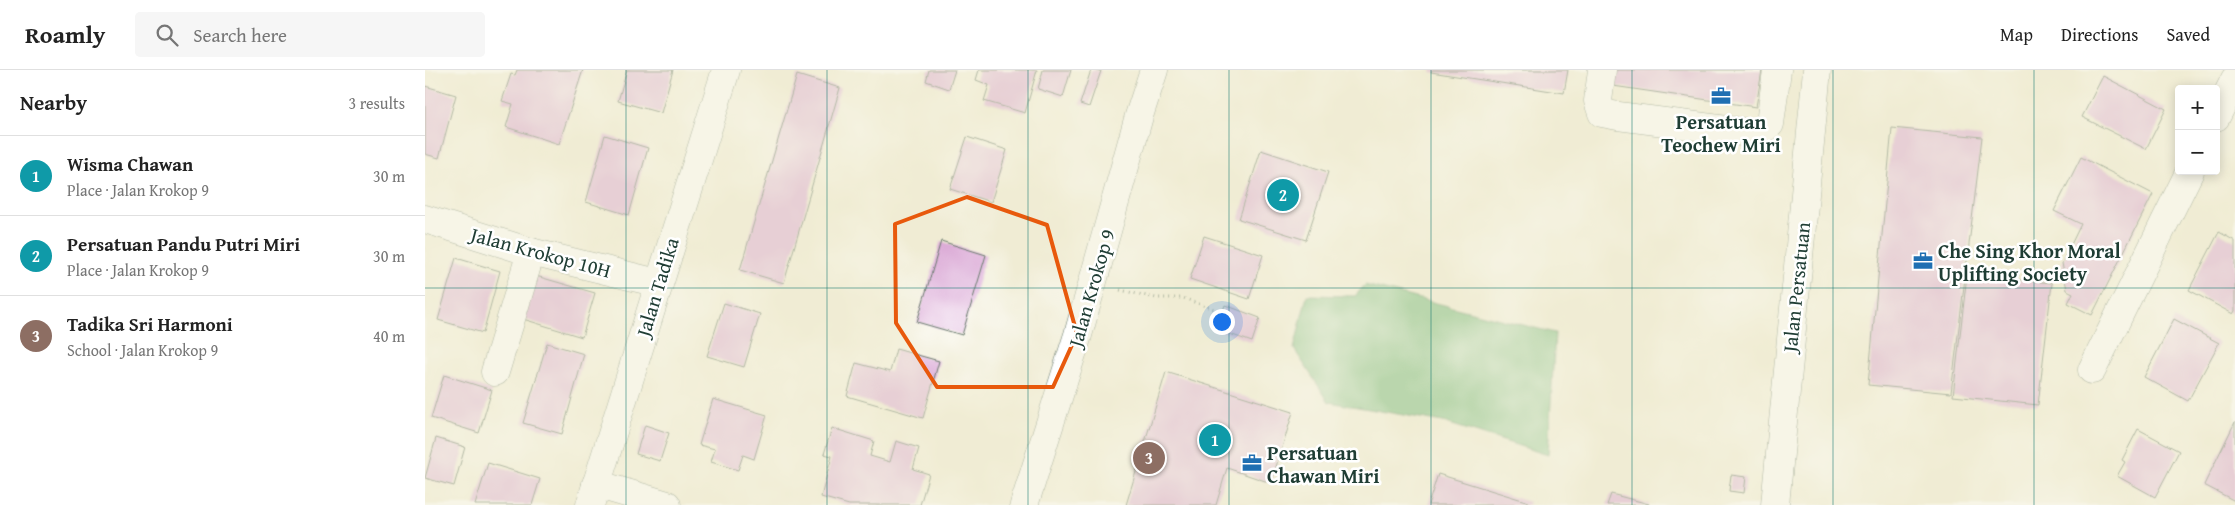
<!DOCTYPE html>
<meta charset="utf-8">
<style>
:root{--surface:#fff;--page:#f6f6f6;--text:#222;--muted:#767676;--line:#e0e0e0;--accent:#1f6fb2}
body{margin:0;font-family:"Gentium Book Plus",serif;background:var(--page);color:var(--text)}
.controls{position:absolute;right:15px;top:15px;display:grid;overflow:hidden;border-radius:5px;box-shadow:0 2px 12px #0003}
.controls button{width:45px;height:45px;display:grid;place-items:center;padding:0;border:0;border-bottom:1px solid var(--line);background:var(--surface);color:var(--text);font:25px sans-serif}
.you{position:absolute;left:796px;top:251px;width:18px;height:18px;margin:-12px;border:4px solid #fff;border-radius:50%;background:#1a73e8;box-shadow:0 0 0 8px #1a73e833}
.badge{display:grid;place-items:center;width:32px;height:32px;border-radius:50%;background:var(--accent);color:#fff;font-size:16px;font-weight:700}
.pin{position:absolute;translate:-50% -50%;border:2px solid #fff;box-shadow:0 1px 5px #0006}
.list{margin:0;padding:0;list-style:none}
h2{display:flex;justify-content:space-between;align-items:center;height:65px;margin:0;padding:0 20px;font-size:21px}
h2 small{font-size:16px;font-weight:400;color:var(--muted)}
.list li{display:grid;grid-template-columns:32px 1fr auto;gap:15px;align-items:center;box-sizing:border-box;height:80px;padding:0 20px;border-top:1px solid var(--line)}
.list b{display:block;font-size:19px;white-space:nowrap}
.list p{margin:0;font-size:16px;white-space:nowrap;color:var(--muted)}
.list em{font-size:16px;font-style:normal;color:var(--muted)}
.icon{flex:none;width:28px;height:28px;fill:none;stroke:currentColor;stroke-width:2;stroke-linecap:round;stroke-linejoin:round}
.map{position:relative;flex:none;width:1810px;height:435px;overflow:hidden}
header{display:flex;align-items:center;gap:30px;box-sizing:border-box;height:70px;padding:0 25px;background:var(--surface);border-bottom:1px solid var(--line)}
header strong{font-size:24px}
nav{display:flex;gap:28px;margin-inline-start:auto;font-size:18px}
.search{width:350px;height:45px;background:var(--page);display:flex;align-items:center;gap:12px;box-sizing:border-box;padding:0 18px;border-radius:5px;color:var(--muted);font-size:19px}
main{display:flex}
aside{flex:1;background:var(--surface)}
.map>svg:first-child{display:block}
</style>
<header>
<strong>Roamly</strong>
<div class="search"><svg class="icon" aria-label="search" viewBox="0 0 24 24"><circle cx="10" cy="10" r="6"/><path d="M15 15l6 6"/></svg>Search here</div>
<nav><a>Map</a><a>Directions</a><a>Saved</a></nav>
</header>
<main>
<aside>
<h2>Nearby<small>3 results</small></h2>
<ul class="list">
<li><span class="badge" style="background:#0f9aa8">1</span><div><b>Wisma Chawan</b><p>Place · Jalan Krokop 9</p></div><em>30 m</em></li>
<li><span class="badge" style="background:#0f9aa8">2</span><div><b>Persatuan Pandu Putri Miri</b><p>Place · Jalan Krokop 9</p></div><em>30 m</em></li>
<li><span class="badge" style="background:#8d6e63">3</span><div><b>Tadika Sri Harmoni</b><p>School · Jalan Krokop 9</p></div><em>40 m</em></li>
</ul>
</aside>
<div class="map">
<svg width="1810" height="435" viewBox="0 0 1810 435">
<rect width="100%" height="100%" fill="#fff"/>
<filter id="ink" filterUnits="userSpaceOnUse"><feTurbulence type="fractalNoise" baseFrequency=".02" numOctaves="2"/><feDisplacementMap in="SourceGraphic" scale="10" xChannelSelector="R" yChannelSelector="G"/><feConvolveMatrix kernelMatrix="1 2 1 2 8 2 1 2 1" color-interpolation-filters="sRGB"/></filter>
<filter id="wash" filterUnits="userSpaceOnUse"><feTurbulence type="fractalNoise" baseFrequency=".0096" numOctaves="4" result="noise"/><feDisplacementMap in="SourceGraphic" scale="20" xChannelSelector="R" yChannelSelector="G"/><feGaussianBlur stdDeviation="1.12" result="paint"/><feColorMatrix in="noise" values="0 0 0 0 0 0 0 0 0 0 0 0 0 0 0 0 0 1.4 0 .05"/><feComposite in="paint" operator="in"/></filter>
<g filter="url(#wash)">
<rect width="100%" height="100%" fill="#f0ecd4"/>
<path fill="#78bb7e" stroke="#4c7c59" d="M940 215 1130 263 1123 385 1018 352 904 332 869 279 882 225 930 226Z"/>
<g id="blocks">
<g fill="#dcacd7">
<path d="M92 0H158L134 74 81 57 88 34 77 31 86 4 90 5Z"/>
<path d="M202 0H248L236 43 193 31Z"/>
<path d="M504 0H530L524 19 501 11Z"/>
<path d="M554 0H612L600 43 559 31 564 15 551 10Z"/>
<path d="M618 0H646L638 27 613 19Z"/>
<path d="M666 0 676 1 664 37 655 34Z"/>
<path d="M1007 0H1143L1139 23 1006 2Z"/>
<path d="M1190 0H1337L1331 37 1188 16Z"/>
<path d="M372 5 415 18 359 213 315 200Z"/>
<path d="M1678 6 1741 39 1721 79 1657 47Z"/>
<path d="M0 16 31 25 14 88 0 84Z"/>
<path d="M1467 58 1557 67 1526 323 1443 315Z"/>
<path d="M180 65 223 78 204 145 161 132Z"/>
<path d="M542 67 582 80 566 132 525 119Z"/>
<path d="M836 80 903 102 881 170 814 149Z"/>
<path d="M1656 87 1728 124 1667 245 1643 233 1648 223 1642 220 1637 193 1656 154 1629 141Z"/>
<path d="M1794 162 1810 171V241L1808 244 1764 220Z"/>
<path d="M779 166 838 185 824 229 765 209Z"/>
<path d="M516 171 561 185 537 265 492 252Z"/>
<path d="M31 188 75 201 58 263 13 250Z"/>
<path d="M1542 205 1627 213 1613 335 1528 326Z"/>
<path d="M111 206 170 223 157 267 98 249Z"/>
<path d="M299 233 335 244 319 297 282 286Z"/>
<path d="M800 235 835 248 827 272 791 259Z"/>
<path d="M1749 249 1794 273 1763 331 1719 307Z"/>
<path d="M122 273 159 284 137 364 98 353Z"/>
<path d="M471 279 514 291 498 348 422 326 431 293 465 302Z"/>
<path d="M741 302 868 342 846 413 802 398 791 435H701Z"/>
<path d="M19 305 67 320 54 363 6 348Z"/>
<path d="M288 329 342 345 329 389 318 385 313 400 286 392 290 379 274 375Z"/>
<path d="M1810 352V431L1779 415Z"/>
<path d="M220 355 244 363 235 391 211 384Z"/>
<path d="M407 358 449 371 445 386 465 392 471 371 494 378 488 399 504 404 495 435H424L396 427 407 386 399 384Z"/>
<path d="M1713 359 1754 381 1730 427 1692 406 1700 392 1697 390Z"/>
<path d="M11 368 40 377 29 416 0 408Z"/>
<path d="M63 393 115 409 107 435H50Z"/>
<path d="M1013 404 1104 432 1103 435H1003Z"/>
<path d="M1306 405 1321 407 1319 423 1304 421Z"/>
<path d="M1186 424 1224 434V435H1182Z"/>
</g>
</g>
</g>
<g filter="url(#ink)">
<use href="#blocks" fill-opacity="0" stroke="#687a6c" stroke-width="1"/>
<g fill="none" stroke-linecap="round" stroke-linejoin="round">
<defs>
<g id="minor">
<path d="M1177 0 1173 31 1177 43 1193 46 1333 64 1345 54 1352 0"/>
<path d="M1791 47 1810 9"/>
<path d="M0 149 106 182 233 213"/>
<path d="M1667 300 1765 101"/>
<path d="M70 302 106 182"/>
<path d="M171 414 242 435"/>
<path d="M165 435 301 0"/>
<path d="M599 435 653 265 714 46 729 0"/>
<path d="M1350 435 1392 0"/>
</g>
</defs>
<use href="#minor" stroke="#687a6c" stroke-width="29"/>
<path stroke="#687a6c" stroke-width="3" stroke-dasharray="1 4" stroke-linecap="butt" d="M695 220 731 228H758L789 239"/>
<use href="#minor" stroke="#fff" stroke-width="28"/>
</g>
</g>
<path d="M0 0H1810V435H0ZM542 127 622 155 652 264 628 317H512L471 253 470 154Z" fill="#f0ecd4" fill-opacity=".55" fill-rule="evenodd"/>
<path fill="none" stroke="#e8590c" stroke-width="4" stroke-linejoin="round" d="M542 127 622 155 652 264 628 317H512L471 253 470 154Z"/>
<path fill="none" stroke="#0f766e" stroke-width="1" stroke-opacity="0.55" d="M201 0V435M402 0V435M603 0V435M804 0V435M1006 0V435M1207 0V435M1408 0V435M1609 0V435M0 218H1810"/>
<defs>
<symbol id="office-bare" viewBox="-9 -9 18 18"><path d="M-6-3h4V-5.5h4V-3h4V5H-6ZM-1-4.5V-3h2v-1.5ZM-6 0V1H6V0Z" fill="#1f6fb2" stroke="#fff" stroke-width="2.5" paint-order="stroke"/></symbol>
</defs>
<g fill-rule="evenodd">
<use href="#office-bare" x="1282" y="12" width="28" height="28"/>
<use href="#office-bare" x="1484" y="177" width="28" height="28"/>
<use href="#office-bare" x="813" y="379" width="28" height="28"/>
</g>
<g text-anchor="middle" dominant-baseline="central" stroke-width="5" stroke-linejoin="round" paint-order="stroke">
<g font-size="20" font-weight="bold" fill="#1f3d34" stroke="#fff" text-anchor="start">
<text x="1296" y="51" text-anchor="middle">Persatuan<tspan x="1296" dy="23">Teochew Miri</tspan></text>
<text x="1513" y="180">Che Sing Khor Moral<tspan x="1513" dy="23">Uplifting Society</tspan></text>
<text x="842" y="382">Persatuan<tspan x="842" dy="23">Chawan Miri</tspan></text>
</g>
<g font-size="20" fill="#1f3d34" stroke="#fff">
<text transform="translate(116 182) rotate(15)">Jalan Krokop 10H</text>
<text transform="translate(232 217) rotate(-73)">Jalan Tadika</text>
<text transform="translate(1371 217) rotate(-84)">Jalan Persatuan</text>
<text transform="translate(666 218) rotate(-74)">Jalan Krokop 9</text>
</g>
</g>
</svg>
<div class="controls">
<button>+</button>
<button>−</button>
</div>
<div class="you"></div>
<div class="pin badge" style="left:790px;top:370px;background:#0f9aa8">1</div>
<div class="pin badge" style="left:858px;top:125px;background:#0f9aa8">2</div>
<div class="pin badge" style="left:724px;top:388px;background:#8d6e63">3</div>
</div>
</main>
